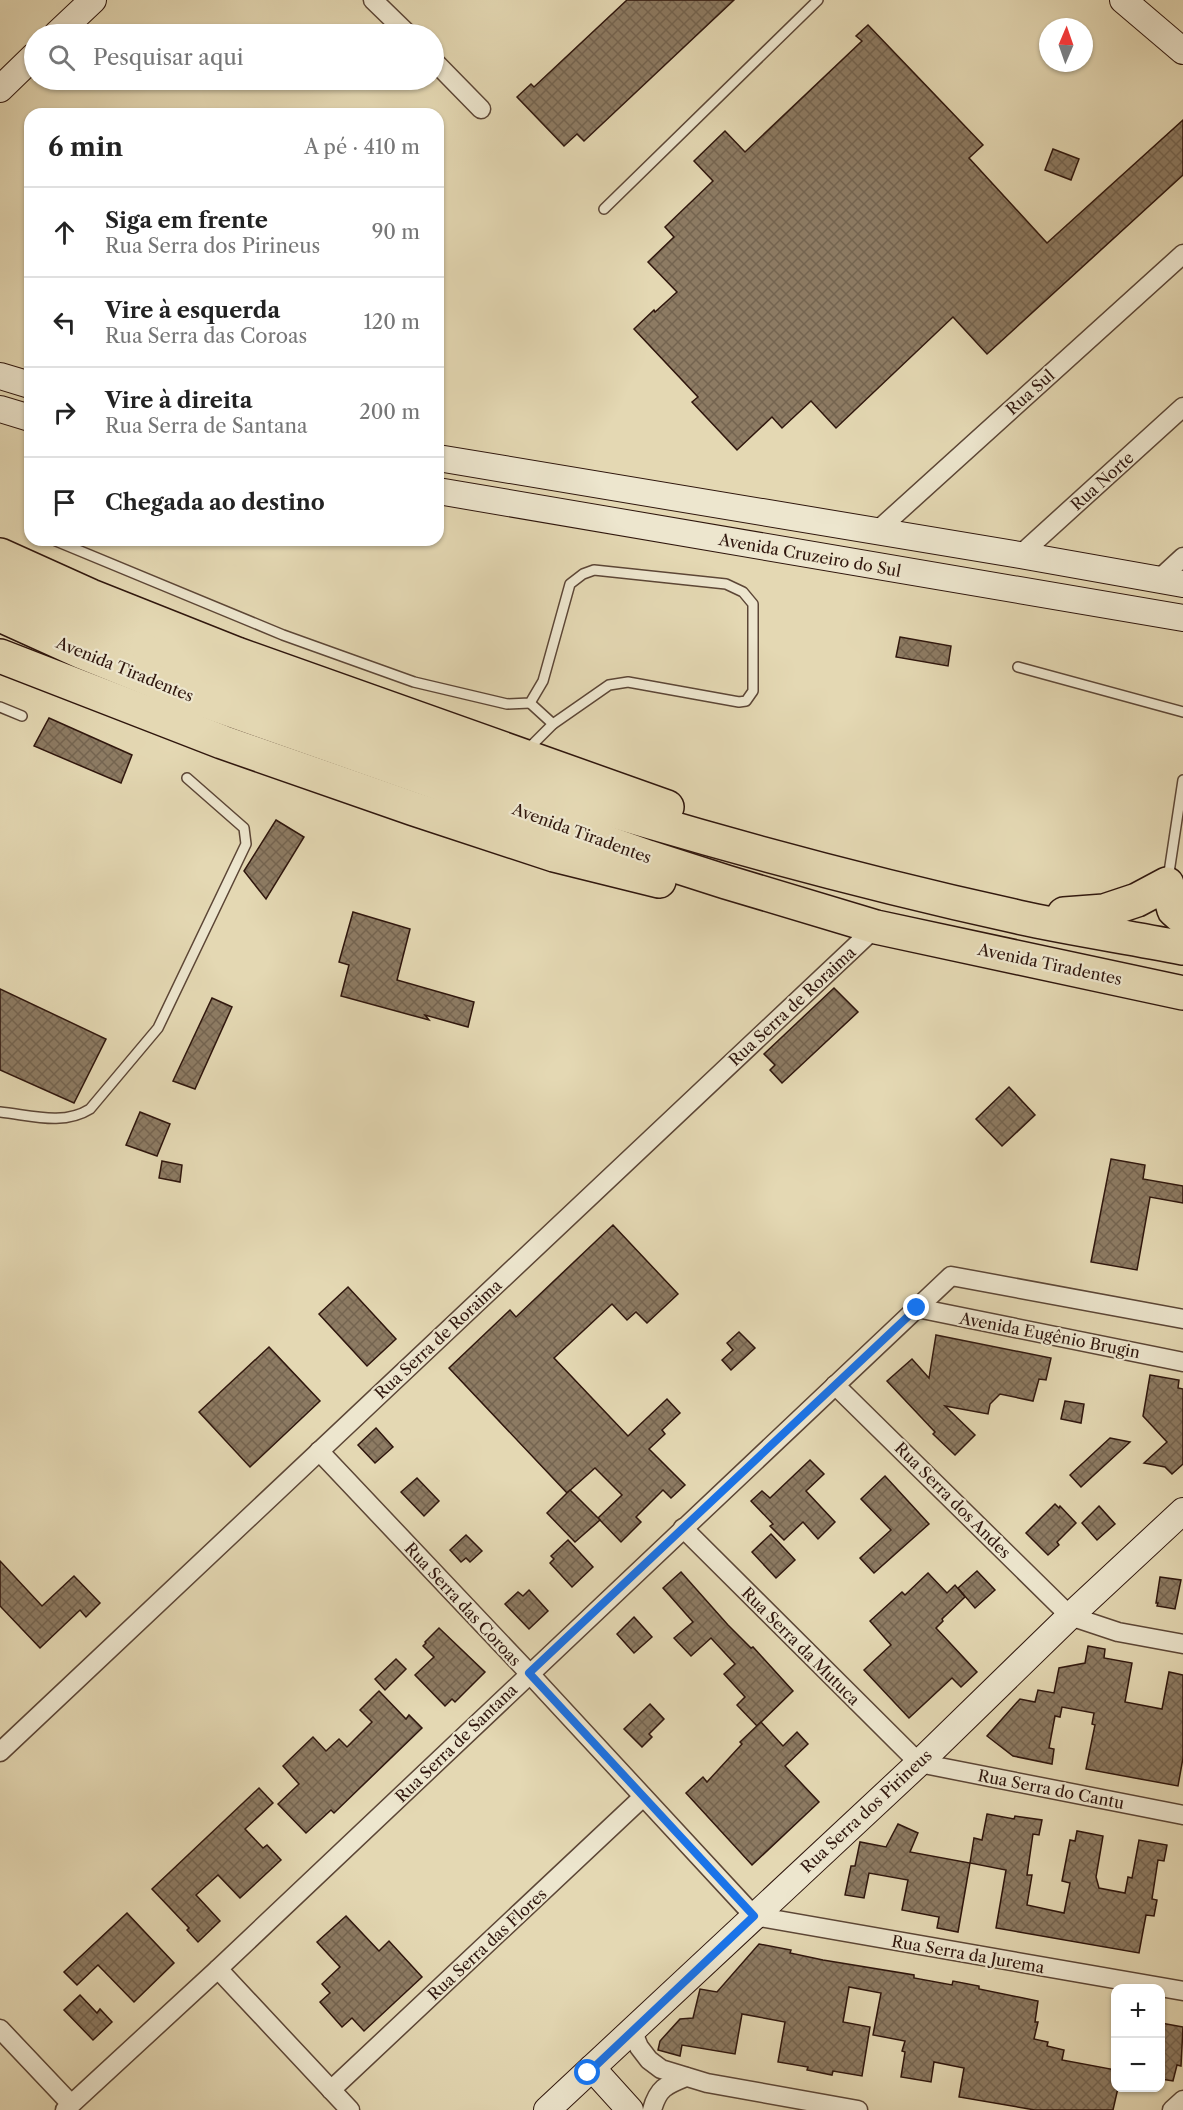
<!DOCTYPE html>
<html lang="pt">
<meta charset="utf-8">
<style>
:root{--surface:#fff;--page:#f2f2f2;--text:#222;--muted:#767676;--line:#e0e0e0}
body{margin:0;font-family:"Libre Caslon Text",serif;background:var(--page);color:var(--text)}
.controls{position:absolute;right:18px;bottom:18px;display:grid;overflow:hidden;border-radius:12px;box-shadow:0 2px 4px #0004}
.controls button{width:54px;height:54px;display:grid;place-items:center;padding:0;border:0;border-bottom:2px solid var(--line);background:var(--surface);color:var(--text);font:30px sans-serif}
.compass{position:absolute;left:1039px;top:18px;width:54px;height:54px;border-radius:50%;background:var(--surface);box-shadow:0 2px 4px #0004;rotate:2deg}
.stop{position:absolute;width:18px;height:18px;margin:-14px;border:4px solid #1a73e8;border-radius:50%;background:#fff}
.stop.end{background:#1a73e8;border-color:#fff;box-shadow:0 2px 6px #0008}
.list{margin:0;padding:0;list-style:none}
h2{display:flex;justify-content:space-between;align-items:center;height:78px;margin:0;padding:0 24px;font-size:26px}
h2 small{font-size:20px;font-weight:400;color:var(--muted)}
.list li{display:grid;grid-template-columns:39px 1fr auto;gap:18px;align-items:center;box-sizing:border-box;height:90px;padding:0 24px;border-top:2px solid var(--line)}
.list b{display:block;font-size:22px;white-space:nowrap}
.list p{margin:0;font-size:20px;white-space:nowrap;color:var(--muted)}
.list em{font-size:20px;font-style:normal;color:var(--muted)}
.icon{flex:none;width:33px;height:33px;fill:none;stroke:currentColor;stroke-width:2;stroke-linecap:round;stroke-linejoin:round}
.map{position:relative;flex:none;width:1183px;height:2110px;overflow:hidden}
.search{position:absolute;background:var(--surface);box-shadow:0 2px 4px #0004;left:24px;top:24px;width:420px;height:66px;display:flex;align-items:center;gap:15px;box-sizing:border-box;padding:0 21px;border-radius:33px;color:var(--muted);font-size:22px}
.panel{position:absolute;background:var(--surface);box-shadow:0 2px 4px #0004;left:24px;top:108px;width:420px;height:438px;border-radius:18px}
.map>svg:first-child{display:block}
</style>
<div class="map">
<svg width="1183" height="2110" viewBox="0 0 1183 2110">
<defs>
<pattern id="building-cross-hatch" width="8" height="8" patternUnits="userSpaceOnUse" patternTransform="scale(1.5)"><rect width="8" height="8" fill="#8d7b63"/><path d="M0 0l8 8M0 8l8-8" fill="none" stroke="#746450"/></pattern>
</defs>
<rect width="100%" height="100%" fill="#e4d8b3"/>
<filter id="stains"><feTurbulence type="fractalNoise" baseFrequency=".00333" numOctaves="4"/><feColorMatrix values="0 0 0 0 .2 0 0 0 0 .09 0 0 0 0 .02 0 0 0 .5 -.17"/></filter>
<radialGradient id="worn" r=".72"><stop offset=".6" stop-color="#630" stop-opacity="0"/><stop offset="1" stop-color="#630" stop-opacity=".3"/></radialGradient>
<g fill="url(#building-cross-hatch)" stroke="#2f160d" stroke-width="1.5">
<path d="M627 0H734L584 141 577 134 564 146 517 97 531 84 534 87Z"/>
<path d="M868 25 983 145 969 158 1047 243 1183 120V175L987 354 953 317 836 428 811 401 782 428 772 417 737 450 692 402 698 397 634 329 654 310 655 312 677 292 648 262 674 237 665 227 713 181 694 161 725 131 745 152 862 41 856 36Z"/>
<path d="M1053 149 1079 159 1071 180 1045 170Z"/>
<path d="M900 637 951 646 948 666 896 657Z"/>
<path d="M49 718 132 755 121 783 34 746Z"/>
<path d="M276 820 304 837 266 899 244 871Z"/>
<path d="M353 912 410 929 397 980 474 1002 468 1027 425 1015 429 1020 341 996 349 965 339 962Z"/>
<path d="M834 988 858 1012 782 1083 770 1070 775 1065 764 1054Z"/>
<path d="M0 989 106 1039 74 1103 0 1070Z"/>
<path d="M212 998 232 1007 195 1089 173 1081Z"/>
<path d="M1009 1087 1035 1115 1002 1146 976 1119Z"/>
<path d="M140 1112 170 1124 157 1156 126 1145Z"/>
<path d="M1111 1159 1145 1165 1143 1179 1183 1186V1203L1150 1197 1137 1270 1091 1262Z"/>
<path d="M162 1161 182 1165 180 1182 159 1178Z"/>
<path d="M613 1225 678 1294 647 1323 636 1312 627 1320 612 1304 554 1358 628 1436 667 1399 680 1413 662 1430 665 1434 649 1449 685 1485 671 1498 663 1490 636 1517 641 1522 621 1542 598 1518 622 1495 595 1468 567 1493 449 1368 510 1310 516 1317Z"/>
<path d="M348 1287 396 1339 367 1366 319 1314Z"/>
<path d="M739 1332 755 1348 731 1370 722 1360 733 1350 727 1343Z"/>
<path d="M936 1335 1051 1358 1046 1380 1039 1379 1033 1401 1000 1394 990 1404 988 1414 945 1406 975 1435 955 1455 933 1434 935 1432 887 1381 912 1359 929 1378Z"/>
<path d="M269 1347 320 1401 250 1467 199 1412Z"/>
<path d="M1150 1375 1179 1380 1178 1388 1183 1389V1464L1172 1474 1165 1467 1144 1463 1167 1442 1143 1416Z"/>
<path d="M1065 1401 1084 1404 1081 1423 1061 1419Z"/>
<path d="M376 1428 393 1447 375 1463 358 1445Z"/>
<path d="M1110 1438 1130 1442 1081 1487 1070 1475Z"/>
<path d="M810 1460 824 1474 806 1491 835 1522 818 1539 803 1522 784 1540 770 1526 773 1524 751 1501 762 1491 770 1498Z"/>
<path d="M885 1476 929 1524 874 1573 860 1558 891 1530 861 1499Z"/>
<path d="M417 1478 439 1501 424 1516 401 1492Z"/>
<path d="M570 1490 600 1520 575 1542 547 1513Z"/>
<path d="M1055 1504 1059 1508 1060 1506 1076 1523 1057 1542 1059 1545 1048 1555 1026 1533Z"/>
<path d="M1099 1506 1115 1524 1097 1540 1082 1523Z"/>
<path d="M771 1534 795 1560 776 1578 752 1552Z"/>
<path d="M466 1535 482 1551 470 1562 466 1558 461 1562 450 1550Z"/>
<path d="M568 1540 593 1567 572 1587 550 1563 554 1559 551 1556Z"/>
<path d="M0 1561 42 1606 74 1576 100 1603 86 1617 80 1610 40 1648 0 1606Z"/>
<path d="M977 1571 995 1590 975 1608 958 1588Z"/>
<path d="M681 1572 728 1625 751 1648 753 1647 793 1691 757 1726 737 1705 745 1697 724 1674 735 1664 711 1638 691 1656 674 1638 693 1622 663 1588Z"/>
<path d="M928 1573 947 1593 955 1585 965 1597 942 1619 943 1621 936 1628 977 1672 961 1687 952 1678 909 1718 864 1670 891 1645 870 1621 902 1592 905 1595Z"/>
<path d="M1160 1577 1181 1580 1175 1609 1157 1606 1158 1603H1156Z"/>
<path d="M529 1590 548 1611 529 1629 505 1604 518 1592 523 1596Z"/>
<path d="M634 1617 652 1637 634 1653 617 1634Z"/>
<path d="M439 1628 485 1672 455 1702 452 1699 445 1706 415 1675 434 1657 423 1646 426 1643 425 1642Z"/>
<path d="M1088 1646 1105 1649 1104 1658 1132 1663 1125 1702 1162 1709 1169 1672 1183 1675V1758L1178 1786 1086 1769 1095 1725 1092 1724 1094 1713 1062 1707 1060 1717 1055 1716 1049 1748 1054 1749 1052 1764 1013 1756 987 1736 1020 1699 1035 1702 1038 1690 1054 1693 1059 1668 1085 1663Z"/>
<path d="M396 1659 406 1669 385 1690 375 1679Z"/>
<path d="M379 1691 406 1719 409 1715 422 1728 334 1813 331 1810 306 1833 278 1804 299 1784 283 1766 313 1737 326 1751 339 1739 347 1747 372 1722 360 1710Z"/>
<path d="M650 1704 664 1719 649 1734 652 1737 642 1747 624 1729Z"/>
<path d="M761 1722 783 1746 797 1732 808 1744 785 1766 819 1802 752 1865 686 1793 703 1777 707 1782 742 1744 740 1742Z"/>
<path d="M259 1788 273 1803 245 1829 263 1848 267 1845 281 1860 240 1898 218 1875 196 1895 220 1921 198 1942 187 1930 189 1928 152 1889Z"/>
<path d="M987 1814 1014 1819 1015 1816 1042 1820 1039 1835 1033 1834 1027 1875H1032L1027 1905 1064 1913 1070 1883 1062 1881 1070 1840 1075 1841 1077 1831 1103 1836 1096 1877 1099 1888 1125 1893 1128 1877 1132 1878 1139 1840 1167 1845 1164 1861 1158 1860 1152 1899 1157 1900 1154 1916 1146 1915 1139 1953 996 1928 1006 1870 970 1863 974 1838 982 1840Z"/>
<path d="M898 1824 918 1833 910 1852 970 1863 958 1932 937 1928 939 1917 902 1910 908 1880 869 1873 864 1898 845 1895 851 1866H855L860 1842 886 1847Z"/>
<path d="M127 1913 174 1963 134 2002 98 1965 77 1985 64 1972Z"/>
<path d="M346 1916 379 1951 389 1941 422 1977 364 2031 352 2018 342 2027 320 2002 330 1993 322 1984 340 1967 317 1942Z"/>
<path d="M759 1944 791 1950 790 1953 823 1960 914 1975V1978L952 1985 953 1981 979 1986V1989L1038 2001 1035 2022H1038L1034 2039 1048 2042 1047 2046 1064 2050 1062 2060 1116 2070V2088H1118L1113 2110H1035L959 2097 964 2068 934 2062 931 2082 901 2077 905 2052 902 2051 905 2041 873 2035 881 1993 849 1987 843 2022 870 2027 862 2076 833 2071 832 2075 807 2070 808 2067 778 2062 785 2022 742 2014 735 2054 682 2045 680 2056 658 2050 660 2041 680 2019 693 2018 700 1989 717 1992Z"/>
<path d="M80 1995 97 2013 100 2009 112 2022 93 2040 64 2010Z"/>
<path d="M1161 2023 1183 2027 1181 2066 1177 2065 1173 2081 1161 2079Z"/>
</g>
<g fill="none" stroke-linecap="round" stroke-linejoin="round">
<defs>
<g id="lane">
<path d="M604 209 818 0"/>
<path d="M56 541 283 635 414 682 507 704 530 703 543 681 570 584 583 574 594 570 726 584 743 592 753 604V691L746 701 739 702 628 682 609 685 553 724 526 751"/>
<path d="M1018 667 1183 712"/>
<path d="M530 703 553 724"/>
<path d="M0 707 22 716"/>
<path d="M1168 879 1183 780"/>
<path d="M0 1112C30 1115 63 1126 90 1109L158 1028 246 844 244 828 187 778"/>
</g>
<g id="street">
<path d="M373 0 408 34"/>
<path d="M434 61 481 109"/>
<path d="M877 531 1183 254"/>
<path d="M1020 555 1183 407"/>
<path d="M1158 580 1183 557"/>
<path d="M917 1308 1183 1362"/>
<path d="M835 1385 1070 1616 1118 1632 1183 1644"/>
<path d="M319 1451 529 1673 754 1916 1183 1991"/>
<path d="M683 1528 919 1763 1183 1815"/>
<path d="M0 1752 876 927"/>
<path d="M218 1969 350 2110"/>
<path d="M0 2029 71 2104"/>
<path d="M632 2030 639 2047 649 2060 661 2069 707 2083 858 2110"/>
<path d="M331 2090 643 1797"/>
<path d="M65 2110 218 1969 951 1276 1183 1319"/>
<path d="M652 2110C658 2088 666 2085 686 2077"/>
<path d="M1172 2110 1183 2100"/>
</g>
<g id="secondary">
<path d="M1123 0 1183 51"/>
<path d="M57 34 93 0"/>
<path d="M0 89 34 56"/>
<path d="M0 376 30 385"/>
<path d="M0 409 30 418"/>
<path d="M438 458 1020 555 1183 584"/>
<path d="M438 491 1183 618"/>
<path d="M592 2068 630 2110"/>
<path d="M547 2110 919 1763 1070 1616 1183 1511"/>
</g>
<g id="highway">
<path d="M0 555 91 596 237 654 667 807"/>
<path d="M0 588C135 652 276 702 418 749 616 815 815 872 1018 917 1072 929 1128 937 1183 948"/>
<path d="M0 615 82 652 191 696 648 857 726 882 876 927 1183 993"/>
<path d="M0 656 222 742 414 809 554 855 659 881"/>
<path d="M1064 914 1104 911 1137 900 1167 884 1174 910 1183 918"/>
</g>
</defs>
<use href="#lane" stroke="#5c4636" stroke-width="12"/>
<use href="#street" stroke="#5c4636" stroke-width="21"/>
<use href="#secondary" stroke="#2f160d" stroke-width="28"/>
<use href="#highway" stroke="#2f160d" stroke-width="36"/>
<use href="#lane" stroke="#ede6ce" stroke-width="9"/>
<use href="#street" stroke="#ede6ce" stroke-width="18"/>
<use href="#secondary" stroke="#ede6ce" stroke-width="26"/>
<use href="#highway" stroke="#e4d8b3" stroke-width="33"/>
</g>
<g fill="none" stroke-linecap="round" stroke-linejoin="round">
<path stroke="#1a73e8" stroke-width="8" d="M588 2073 754 1916 529 1673 917 1308"/>
</g>
<g text-anchor="middle" dominant-baseline="central" stroke-width="4.5" stroke-linejoin="round" paint-order="stroke">
<g font-size="16" fill="#2f160d" stroke="#ede6ce">
<text transform="translate(1030 392) rotate(-42)">Rua Sul</text>
<text transform="translate(1102 481) rotate(-42)">Rua Norte</text>
<text transform="translate(810 555) rotate(10)">Avenida Cruzeiro do Sul</text>
<text transform="translate(125 669) rotate(22)">Avenida Tiradentes</text>
<text transform="translate(582 833) rotate(20)">Avenida Tiradentes</text>
<text transform="translate(1050 964) rotate(12)">Avenida Tiradentes</text>
<text transform="translate(792 1006) rotate(-43)">Rua Serra de Roraima</text>
<text transform="translate(1050 1335) rotate(11)">Avenida Eugênio Brugin</text>
<text transform="translate(438 1339) rotate(-43)">Rua Serra de Roraima</text>
<text transform="translate(953 1500) rotate(45)">Rua Serra dos Andes</text>
<text transform="translate(463 1604) rotate(47)">Rua Serra das Coroas</text>
<text transform="translate(801 1646) rotate(45)">Rua Serra da Mutuca</text>
<text transform="translate(456 1743) rotate(-44)">Rua Serra de Santana</text>
<text transform="translate(1051 1789) rotate(11)">Rua Serra do Cantu</text>
<text transform="translate(866 1811) rotate(-43)">Rua Serra dos Pirineus</text>
<text transform="translate(487 1944) rotate(-43)">Rua Serra das Flores</text>
<text transform="translate(968 1954) rotate(10)">Rua Serra da Jurema</text>
</g>
</g>
<rect width="100%" height="100%" filter="url(#stains)"/>
<rect width="100%" height="100%" fill="url(#worn)"/>
</svg>
<div class="controls">
<button>+</button>
<button>−</button>
</div>
<svg class="compass" viewBox="-18 -18 36 36"><path d="M0-13l5 13h-10z" fill="#e53935"/><path d="M0 13l5-13h-10z" fill="#767676"/></svg>
<div class="stop" style="left:588px;top:2073px"></div>
<div class="stop end" style="left:917px;top:1308px"></div>
<div class="search"><svg class="icon" aria-label="search" viewBox="0 0 24 24"><circle cx="10" cy="10" r="6"/><path d="M15 15l6 6"/></svg>Pesquisar aqui</div>
<section class="panel">
<h2>6 min<small>A pé · 410 m</small></h2>
<ul class="list">
<li><svg class="icon" aria-label="ahead" viewBox="0 0 24 24"><path d="M12 20V5M6 11l6-6 6 6"/></svg><div><b>Siga em frente</b><p>Rua Serra dos Pirineus</p></div><em>90 m</em></li>
<li><svg class="icon" aria-label="left" viewBox="0 0 24 24"><path d="M17 20v-9H6M10 6l-5 5 5 5"/></svg><div><b>Vire à esquerda</b><p>Rua Serra das Coroas</p></div><em>120 m</em></li>
<li><svg class="icon" aria-label="right" viewBox="0 0 24 24"><path d="M7 20v-9h11M14 6l5 5-5 5"/></svg><div><b>Vire à direita</b><p>Rua Serra de Santana</p></div><em>200 m</em></li>
<li><svg class="icon" aria-label="arrive" viewBox="0 0 24 24"><path d="M6 21V4h12l-3 4 3 4H6"/></svg><div><b>Chegada ao destino</b></div></li>
</ul>
</section>
</div>
